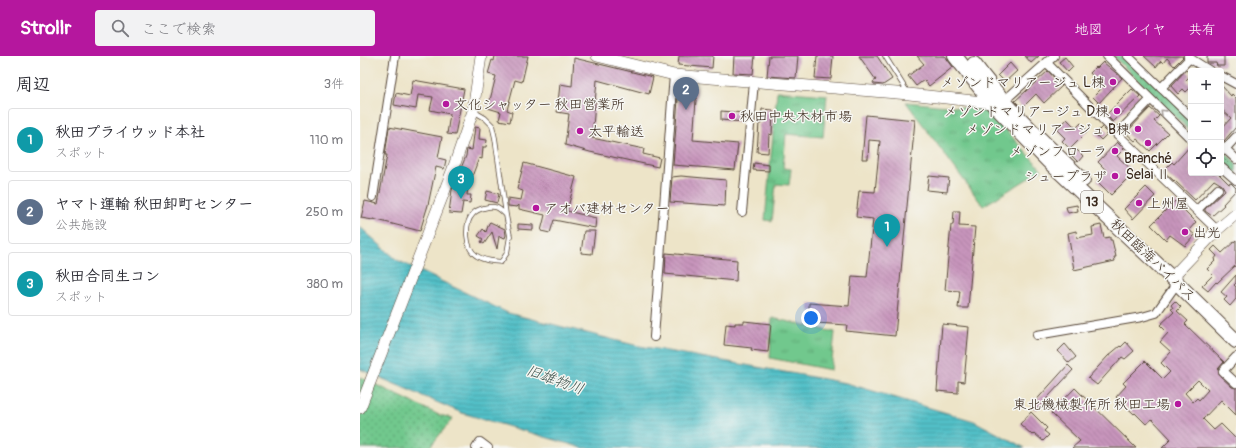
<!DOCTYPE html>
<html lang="ja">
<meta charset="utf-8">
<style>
:root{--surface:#fff;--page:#f2f2f3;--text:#2b2b33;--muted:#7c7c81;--line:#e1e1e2;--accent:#b5179e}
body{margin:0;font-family:Pangolin,"Klee One",sans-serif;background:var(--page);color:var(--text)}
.controls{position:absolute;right:12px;top:12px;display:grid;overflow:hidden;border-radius:4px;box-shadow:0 4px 16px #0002}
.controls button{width:36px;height:36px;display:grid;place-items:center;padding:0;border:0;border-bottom:1px solid var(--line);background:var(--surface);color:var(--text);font:20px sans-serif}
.you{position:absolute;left:451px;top:262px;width:14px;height:14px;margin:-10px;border:3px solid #fff;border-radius:50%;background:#1a73e8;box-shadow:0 0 0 6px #1a73e833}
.badge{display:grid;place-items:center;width:26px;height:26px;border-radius:50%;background:var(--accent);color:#fff;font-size:13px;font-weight:700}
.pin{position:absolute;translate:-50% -33px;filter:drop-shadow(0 1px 2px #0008)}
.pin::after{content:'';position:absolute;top:21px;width:14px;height:12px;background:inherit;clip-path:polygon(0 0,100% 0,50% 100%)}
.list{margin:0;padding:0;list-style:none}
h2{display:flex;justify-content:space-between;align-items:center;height:52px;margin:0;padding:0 16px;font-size:17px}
h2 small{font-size:13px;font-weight:400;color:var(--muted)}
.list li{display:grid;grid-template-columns:26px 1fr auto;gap:12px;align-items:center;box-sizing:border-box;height:64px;margin:0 8px 8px;padding:0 8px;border:1px solid var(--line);border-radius:4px}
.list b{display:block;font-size:15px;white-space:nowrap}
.list p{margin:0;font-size:13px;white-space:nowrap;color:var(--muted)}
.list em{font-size:13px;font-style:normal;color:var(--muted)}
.icon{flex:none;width:22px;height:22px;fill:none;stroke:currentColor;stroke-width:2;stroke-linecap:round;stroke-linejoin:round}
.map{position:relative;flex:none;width:876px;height:392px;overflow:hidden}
header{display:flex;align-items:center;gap:24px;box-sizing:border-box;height:56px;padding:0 20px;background:var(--accent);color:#fff}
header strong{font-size:19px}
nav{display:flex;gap:22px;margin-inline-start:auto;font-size:14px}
.search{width:280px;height:36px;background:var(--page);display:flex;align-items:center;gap:10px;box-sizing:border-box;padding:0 14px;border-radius:4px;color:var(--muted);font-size:15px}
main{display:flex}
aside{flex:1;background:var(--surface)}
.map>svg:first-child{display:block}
</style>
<header>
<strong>Strollr</strong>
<div class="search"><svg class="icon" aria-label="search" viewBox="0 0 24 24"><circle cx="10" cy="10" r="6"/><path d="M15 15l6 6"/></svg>ここで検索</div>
<nav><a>地図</a><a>レイヤ</a><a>共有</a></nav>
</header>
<main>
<aside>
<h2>周辺<small>3件</small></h2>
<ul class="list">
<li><span class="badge" style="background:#0f9aa8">1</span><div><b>秋田プライウッド本社</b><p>スポット</p></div><em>110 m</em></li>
<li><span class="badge" style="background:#5c6f8a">2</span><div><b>ヤマト運輸 秋田卸町センター</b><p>公共施設</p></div><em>250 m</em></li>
<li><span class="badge" style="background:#0f9aa8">3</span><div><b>秋田合同生コン</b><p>スポット</p></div><em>380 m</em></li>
</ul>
</aside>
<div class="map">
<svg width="876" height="392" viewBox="0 0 876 392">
<defs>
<pattern id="grass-tufts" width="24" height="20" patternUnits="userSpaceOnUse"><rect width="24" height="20" fill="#71c88d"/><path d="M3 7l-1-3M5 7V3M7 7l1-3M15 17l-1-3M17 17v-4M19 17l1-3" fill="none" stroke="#5ea373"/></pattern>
<pattern id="park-dots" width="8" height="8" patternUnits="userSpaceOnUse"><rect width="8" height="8" fill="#71c88d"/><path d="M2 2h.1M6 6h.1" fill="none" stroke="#5ea373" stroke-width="1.8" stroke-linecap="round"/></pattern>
<pattern id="water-rules" width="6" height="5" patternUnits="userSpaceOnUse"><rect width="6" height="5" fill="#52c0c8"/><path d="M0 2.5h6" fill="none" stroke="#459ca2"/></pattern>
<pattern id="building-back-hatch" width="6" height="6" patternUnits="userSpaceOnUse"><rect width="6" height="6" fill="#c794bc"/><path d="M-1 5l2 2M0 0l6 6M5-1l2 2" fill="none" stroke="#a37998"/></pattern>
</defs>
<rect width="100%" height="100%" fill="#f6f6f2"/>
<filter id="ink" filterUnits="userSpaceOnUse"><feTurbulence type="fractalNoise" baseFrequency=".025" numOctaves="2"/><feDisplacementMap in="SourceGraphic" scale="8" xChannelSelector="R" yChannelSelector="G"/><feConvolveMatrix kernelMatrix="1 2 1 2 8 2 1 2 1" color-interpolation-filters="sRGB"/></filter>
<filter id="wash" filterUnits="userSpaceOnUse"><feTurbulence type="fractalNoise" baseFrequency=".012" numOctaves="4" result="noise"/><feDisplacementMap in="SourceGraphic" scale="16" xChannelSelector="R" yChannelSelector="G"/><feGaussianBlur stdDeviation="0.9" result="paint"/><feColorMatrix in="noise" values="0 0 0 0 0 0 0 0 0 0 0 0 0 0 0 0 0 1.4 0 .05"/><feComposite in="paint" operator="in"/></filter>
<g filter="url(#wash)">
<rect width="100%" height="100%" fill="#ede4c8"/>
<g fill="url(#grass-tufts)" stroke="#567956">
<path d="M417 35 467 39 463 81 426 78 423 112 431 113 429 129 416 128 412 165 405 164Z"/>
<path d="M546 46 628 54 682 114 623 150Z"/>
<path d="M412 262 475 276 471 314 410 302Z"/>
</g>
<g fill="url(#park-dots)" stroke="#567956">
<path d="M753 0H769L831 62V76Z"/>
<path d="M861 92 876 107V118L861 104Z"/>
<path d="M0 321 79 359 93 362 69 392H0Z"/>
</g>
<path fill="url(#water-rules)" stroke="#467573" d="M0 171 37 204 148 257 274 289 486 327 614 365 665 392H223L102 357 0 313Z"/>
<g id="blocks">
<g fill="url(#building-back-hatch)" fill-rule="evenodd">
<path d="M135 0H168L162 26 155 24 147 54 152 56 150 66 139 64 141 56 128 52 136 20 128 18 132 4 134 5Z"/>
<path d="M319 0H353L352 12 318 9Z"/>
<path d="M374 0H395L393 18 373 17Z"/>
<path d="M409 0H438L436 22 407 20Z"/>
<path d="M457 0H473L471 23 455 22Z"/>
<path d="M499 0H517L532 23 523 29 514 28 513 26 516 24Z"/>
<path d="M557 0H585L593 11 569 30 564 24 556 30 548 20 564 8Z"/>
<path d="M665 0H679L671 7Z"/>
<path d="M784 0H823V1L814 10 807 2 803 7 801 5 796 11Z"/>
<path d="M847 0H864V10H857L856 7H847Z"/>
<path d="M705 1 713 11 708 16 699 6Z"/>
<path d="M214 2 293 21 289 38 237 24 232 82 284 93 283 98 300 102 298 111 230 96 205 89 209 58 197 56 200 28 212 30Z"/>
<path d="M743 6 762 22 739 47 733 41 741 33 734 26 736 24 730 17 736 11 737 12Z"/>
<path d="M650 7 657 15 645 26 638 19Z"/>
<path d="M826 14 831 19 826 24 831 29V31L826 36 823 33 818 38 811 30Z"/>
<path d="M688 15 702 30 684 47 676 38 662 52 655 45Z"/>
<path d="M53 24 104 33 95 79 87 78 90 58 70 54 73 41 58 39 56 53 34 49 36 37 50 40Z"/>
<path d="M861 29 871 40 872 38 876 42V71L864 85 861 83V73L871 62 861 53Z"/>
<path d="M319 30 337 31 333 84 378 88 375 114 313 109Z"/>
<path d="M772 33 780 40 753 66 746 59Z"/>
<path d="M790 52 799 60 794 65 808 77 790 95 777 83 775 85 766 77Z"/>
<path d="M402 53 413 54 412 79 409 78 408 97 397 96 399 67 401 68Z"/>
<path d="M361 55 384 57 383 66 361 64Z"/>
<path d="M506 59 555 64 535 280 486 275 487 269 456 267 457 256 449 255V247L489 250 492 220 507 221 513 163 496 161 499 135 515 136 520 85 509 84 508 103H502Z"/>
<path d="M707 63 716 72 721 67 728 75 710 93 702 85 705 82 697 74Z"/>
<path d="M29 71 82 81 78 102 86 104 84 113 76 111 68 149 60 175 13 163V164L1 162 5 145 18 148 27 99H25Z"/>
<path d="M115 71 120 72 119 83 127 84 126 91H123L122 103 119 102 108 131 107 139H111L110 147 103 146 101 158 89 157 92 134 106 100 107 93 112 94Z"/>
<path d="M742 71 748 77 741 84 735 78Z"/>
<path d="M757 86 764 93 757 100 774 116 751 139 737 125 747 115 738 106Z"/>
<path d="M831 89V117H858L869 128 871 127 876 132V134L863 148 864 149 852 160 845 155V153L865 134 862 129 854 124 835 144 814 124V125L803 115 812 106 814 108Z"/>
<path d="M717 94 723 100 718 106 712 100Z"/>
<path d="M164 107 216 121 207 155 236 162 235 172 194 164 190 177 181 175 185 159 159 153V149L157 151 148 150V142L161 144 163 135 157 133Z"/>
<path d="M394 107 409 109V115L393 114Z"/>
<path d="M321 120 366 124 365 150 310 146 312 121Z"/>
<path d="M569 120 589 122 587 136 567 134Z"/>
<path d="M786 131 795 140 773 163 764 153Z"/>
<path d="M127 135 139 138 137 147 125 144Z"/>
<path d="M815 145 836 166 829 174 835 179 825 190 810 179 806 184 791 169Z"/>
<path d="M717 149 718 155 708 157 706 151Z"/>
<path d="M594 155H600L599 170 615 171 608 252H598L600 235 585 234 591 169H593Z"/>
<path d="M130 166 145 173 146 179 145 182 139 180 137 193 132 176 124 188 121 186 123 183 118 180 123 173 126 176 129 167Z"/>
<path d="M158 168 173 169V174L158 173Z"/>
<path d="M741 169 744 182 750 181V184H752L756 201H754L755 205 714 214 708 177 716 175 717 182 733 179 732 171Z"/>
<path d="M224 175H235L232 198 221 197Z"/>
<path d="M876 184V209L857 227 856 226 848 235 842 230 853 219 847 213 855 205 854 204 857 200 851 194 855 190 862 197Z"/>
<path d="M306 197 377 204 376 225 305 218Z"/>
<path d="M876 219V227L874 229 876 231V243L870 250 864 244 867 241 861 236Z"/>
<path d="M815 245 821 251 817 255 828 265 825 268 864 306 858 313 859 319 872 331 876 332V359L861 344 843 363 854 374 861 368 876 383V392H802L811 383 792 363 786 368 775 357 774 358 756 341 766 330 763 327 785 305 803 323 810 316 801 307 811 296 800 286 808 277 800 269 814 256 811 253 813 252 811 249ZM838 324 848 334 839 344 837 342 833 346 825 337Z"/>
<path d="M384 265 411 268 408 296 391 294 392 292 364 289 366 268 375 269V267H384Z"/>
<path d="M582 268 609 271 604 326 598 325V337L577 335Z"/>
<path d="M766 286 774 295 765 303 762 301 737 329 728 322 748 300 760 290 761 291Z"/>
<path d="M705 288 716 301 709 307 698 295Z"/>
<path d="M708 309 713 314 676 354 671 350Z"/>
<path d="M715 332 776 392H712L720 385 691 357Z"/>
<path d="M671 356 687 372 684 375 689 379 683 385 674 377 672 379 660 368Z"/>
</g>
</g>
</g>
<g filter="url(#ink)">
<use href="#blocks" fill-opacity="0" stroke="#564638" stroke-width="1"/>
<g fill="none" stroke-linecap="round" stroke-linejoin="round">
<defs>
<g id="lane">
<path d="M525 0 548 37"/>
<path d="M113 55 125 62 132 69 135 82 146 159 150 180 147 197 141 206C132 205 124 205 117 200 105 193 104 167 113 158 116 154 120 153 124 152 135 149 138 151 146 159"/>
</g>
<g id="street">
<path d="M747 0 831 83"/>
<path d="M768 0 831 61"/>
<path d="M828 0 831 3 850 15"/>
<path d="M686 6 757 78 857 174"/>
<path d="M861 20 876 28"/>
<path d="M801 32 830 2"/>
<path d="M641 45H644L694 0"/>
<path d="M757 78 790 44"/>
<path d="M861 89 876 103"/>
<path d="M865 93 876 81"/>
<path d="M861 111 876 124"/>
<path d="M13 141 35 0"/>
<path d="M837 154 858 133"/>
<path d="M382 156 394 26"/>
<path d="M677 279 782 261 796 257 813 233 815 225"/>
<path d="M294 281 314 19"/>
<path d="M876 301 863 315 876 327"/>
<path d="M116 392 120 386 128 392"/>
</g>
<g id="secondary">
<path d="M237 0 314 19 549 38 632 47"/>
<path d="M815 225 817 216 857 174 876 158"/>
<path d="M0 352 93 113 113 55 121 0"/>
</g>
<g id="highway">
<path d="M595 0 632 47 688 105 815 225 876 285"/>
<path d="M614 8C645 51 685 88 723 124"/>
</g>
</defs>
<use href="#lane" stroke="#564638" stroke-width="5.5"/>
<use href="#street" stroke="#564638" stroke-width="10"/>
<use href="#secondary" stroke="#564638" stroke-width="12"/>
<use href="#highway" stroke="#564638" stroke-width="16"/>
<path stroke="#564638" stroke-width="1" stroke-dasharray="1 3" stroke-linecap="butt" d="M862 101 868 107"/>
<use href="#lane" stroke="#fff" stroke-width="4"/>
<use href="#street" stroke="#fff" stroke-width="8"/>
<use href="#secondary" stroke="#fff" stroke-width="11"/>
<use href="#highway" stroke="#fff" stroke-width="14"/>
</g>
<defs><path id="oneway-chevron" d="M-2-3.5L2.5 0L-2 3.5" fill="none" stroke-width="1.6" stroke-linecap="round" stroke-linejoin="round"/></defs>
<use stroke="#a79f9a" href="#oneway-chevron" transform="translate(803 56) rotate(-136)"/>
</g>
<g fill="#b5179e" stroke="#f6f6f2" stroke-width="1.5">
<circle cx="753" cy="26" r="4"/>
<circle cx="86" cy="48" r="4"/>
<circle cx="757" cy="55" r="4"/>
<circle cx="372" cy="60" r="4"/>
<circle cx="778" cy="73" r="4"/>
<circle cx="220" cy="75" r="4"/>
<circle cx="788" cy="87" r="4"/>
<circle cx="755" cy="95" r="4"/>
<circle cx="755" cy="120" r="4"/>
<circle cx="779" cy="147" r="4"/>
<circle cx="176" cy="152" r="4"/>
<circle cx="825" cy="176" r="4"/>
<circle cx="818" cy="348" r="4"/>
</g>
<g text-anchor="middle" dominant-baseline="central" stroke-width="3" stroke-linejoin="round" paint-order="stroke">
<rect fill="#f6f6f2" stroke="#73675e" stroke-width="1" x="721" y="135" width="22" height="22" rx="3"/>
<g font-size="13" font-weight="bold" fill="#3b2a1e">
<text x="732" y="146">13</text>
</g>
<g font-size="14" fill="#3b2a1e" stroke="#f6f6f2" text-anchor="end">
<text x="745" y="26">メゾンドマリアージュ L棟</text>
<text x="94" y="48" text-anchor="start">文化シャッター 秋田営業所</text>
<text x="749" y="55">メゾンドマリアージュ D棟</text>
<text x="380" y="60" text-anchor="start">秋田中央木材市場</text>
<text x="770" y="73">メゾンドマリアージュ B棟</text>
<text x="228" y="75" text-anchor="start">太平輸送</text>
<text x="747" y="95">メゾンフローラ</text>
<text x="788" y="102" text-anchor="middle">Branché<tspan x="788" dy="16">Selai Ⅱ</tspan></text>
<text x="747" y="120">シュープラザ</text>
<text x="787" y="147" text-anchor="start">上州屋</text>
<text x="184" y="152" text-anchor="start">アオバ建材センター</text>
<text x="833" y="176" text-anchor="start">出光</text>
<text x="810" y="348">東北機械製作所 秋田工場</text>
</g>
<g font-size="14" fill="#3b2a1e" stroke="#f6f6f2">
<text transform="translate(793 204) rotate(44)">秋田臨海バイパス</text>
</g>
<g font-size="15" font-style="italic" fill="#425751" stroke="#f6f6f2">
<text transform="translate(195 324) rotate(20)">旧雄物川</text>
</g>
</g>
</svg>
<div class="controls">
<button>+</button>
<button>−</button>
<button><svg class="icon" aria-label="locate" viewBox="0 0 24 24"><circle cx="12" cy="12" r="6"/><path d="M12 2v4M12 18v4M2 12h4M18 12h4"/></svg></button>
</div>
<div class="you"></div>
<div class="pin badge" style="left:527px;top:191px;background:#0f9aa8">1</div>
<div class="pin badge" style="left:326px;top:54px;background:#5c6f8a">2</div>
<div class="pin badge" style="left:101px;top:143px;background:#0f9aa8">3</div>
</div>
</main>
